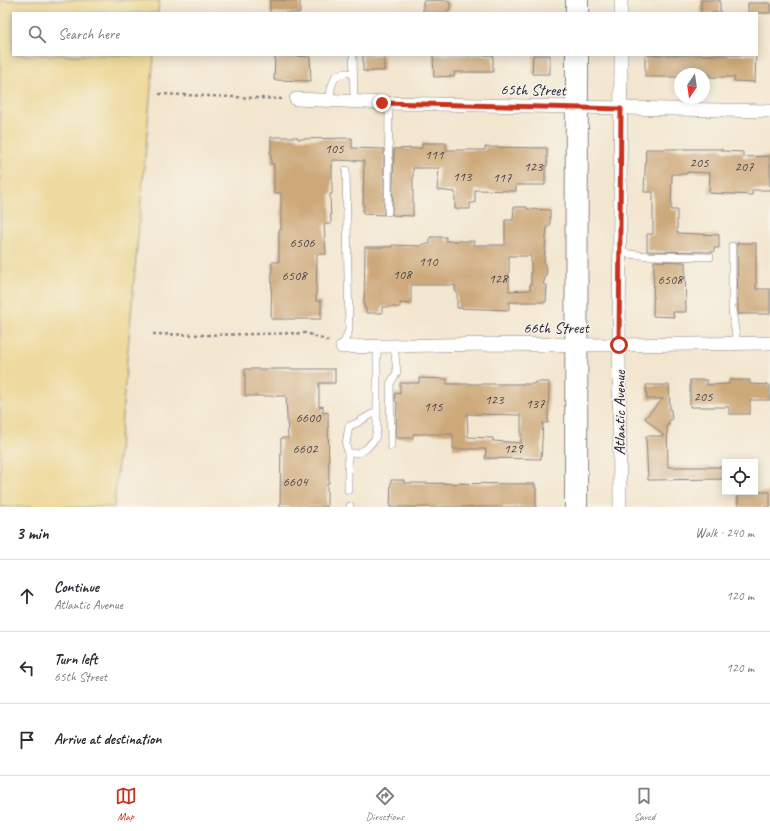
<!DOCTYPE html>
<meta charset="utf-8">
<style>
:root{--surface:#fff;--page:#f7f7f7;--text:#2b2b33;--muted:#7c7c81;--line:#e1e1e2;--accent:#c8321e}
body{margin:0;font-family:Caveat,sans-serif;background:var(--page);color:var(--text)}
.controls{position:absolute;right:12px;bottom:12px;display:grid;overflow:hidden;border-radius:0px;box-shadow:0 2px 10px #0003}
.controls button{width:36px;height:36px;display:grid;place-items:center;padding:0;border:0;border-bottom:1px solid var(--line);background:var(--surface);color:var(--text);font:20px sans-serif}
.compass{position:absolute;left:674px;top:68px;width:36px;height:36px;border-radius:50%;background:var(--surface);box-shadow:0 2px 10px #0003;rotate:193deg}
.stop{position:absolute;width:12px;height:12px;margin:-9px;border:3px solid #c8321e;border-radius:50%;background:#fff}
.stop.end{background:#c8321e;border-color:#fff;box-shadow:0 1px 4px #0008}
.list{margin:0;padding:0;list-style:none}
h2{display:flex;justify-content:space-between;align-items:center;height:52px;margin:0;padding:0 16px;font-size:17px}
h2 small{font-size:13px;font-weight:400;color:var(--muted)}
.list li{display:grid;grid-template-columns:26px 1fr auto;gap:12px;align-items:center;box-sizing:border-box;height:72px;padding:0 16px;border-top:1px solid var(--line)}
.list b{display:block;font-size:15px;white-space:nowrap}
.list p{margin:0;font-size:13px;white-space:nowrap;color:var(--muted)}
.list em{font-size:13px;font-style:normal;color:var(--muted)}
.icon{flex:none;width:22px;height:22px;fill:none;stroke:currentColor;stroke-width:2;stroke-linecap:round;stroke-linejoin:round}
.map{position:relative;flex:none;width:770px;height:507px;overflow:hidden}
.search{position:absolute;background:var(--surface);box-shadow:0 2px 10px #0003;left:12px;right:12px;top:12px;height:44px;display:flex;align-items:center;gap:10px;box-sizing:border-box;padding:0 14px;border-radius:0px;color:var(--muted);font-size:15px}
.sheet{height:268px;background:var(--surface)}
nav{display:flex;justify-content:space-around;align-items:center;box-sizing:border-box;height:56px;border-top:1px solid var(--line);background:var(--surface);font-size:11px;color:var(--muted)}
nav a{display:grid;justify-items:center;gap:2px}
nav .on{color:var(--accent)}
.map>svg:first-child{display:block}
</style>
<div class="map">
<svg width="770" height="507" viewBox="0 0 770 507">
<rect width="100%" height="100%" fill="#f7f3e8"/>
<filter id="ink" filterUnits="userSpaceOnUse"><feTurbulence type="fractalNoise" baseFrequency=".025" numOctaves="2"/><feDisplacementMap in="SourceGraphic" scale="8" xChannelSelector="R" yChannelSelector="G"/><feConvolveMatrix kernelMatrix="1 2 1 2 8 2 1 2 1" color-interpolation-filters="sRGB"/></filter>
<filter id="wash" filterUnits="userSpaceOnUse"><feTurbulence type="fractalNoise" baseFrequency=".012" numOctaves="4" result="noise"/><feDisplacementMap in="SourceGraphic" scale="16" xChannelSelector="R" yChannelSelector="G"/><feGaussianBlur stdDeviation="0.9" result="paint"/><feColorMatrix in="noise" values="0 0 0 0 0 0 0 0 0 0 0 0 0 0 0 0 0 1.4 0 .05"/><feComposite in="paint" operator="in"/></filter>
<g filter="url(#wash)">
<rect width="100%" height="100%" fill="#f3e6cf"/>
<path fill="#eeda9e" stroke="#887e6c" d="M0 0H159L158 13H13V55H154L114 507H0Z"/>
<g id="blocks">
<g fill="#cda97a" fill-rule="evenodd">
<path d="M270 0 300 1V13H270Z"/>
<path d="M446 0 450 3V8L446 13H423V1Z"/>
<rect x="701" y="0" width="19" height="13"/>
<rect x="748" y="3" width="22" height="10"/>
<path d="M283 55 310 57 311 81 274 80 275 56Z"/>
<rect x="363" y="55" width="21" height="16"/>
<path d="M433 55H493V72H454L455 76 434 77Z"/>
<path d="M533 55H550V74H532Z"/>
<path d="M645 55H756L755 82 734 81 735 77H710V74H680V77H645Z"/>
<path d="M271 137H298V139L352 138V148L384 149V215L363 214 364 161 332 160V194H330L331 224H324L326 254H317L316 301H321V319H271L272 262H279V230H281V193H274V164H271Z"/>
<path d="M422 143H446V150H485V147L547 148V166H545V185H516V191L475 190V203H470V209H455V192L437 190 439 168H413V216L392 215 394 149 422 148Z"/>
<path d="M646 149H722V151L743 152V157L770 156V190H752V195L709 193 710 173 687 172V174H672L671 210H677V233L719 235V248H714V252L647 251V234H653V192H644Z"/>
<path d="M514 207H527V209L550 210V226H547L544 262 547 271 543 285H547L546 302H509V310L457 308V292H455V285H411V304L400 303V307H382V313H366V308H364L365 247H392V245L422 246V244H430V237H446V241H474L473 245H505V220H513ZM509 256H531V285H530V290L509 291Z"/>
<path d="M737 243H756V289H770V314H738Z"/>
<path d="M654 261 685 262 686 312H673L674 317 653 316Z"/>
<path d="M245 369H335V383H319V407L323 406V413L328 412 329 483H327V507H280L281 438H288L286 396H245Z"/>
<path d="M419 378 447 379V384H534L535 382H549L548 423H543L541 459 485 458 486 449H453V434H413V438H396L397 402 395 401V393L400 394V383H419ZM467 414 521 415V443L493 441V438L468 437Z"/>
<path d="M690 380H707V385L729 384V380H750V384L770 385V400H750V414H729V407H690Z"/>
<path d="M646 385H669L670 409 671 410 672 420H669V425H667L668 467H725V479L648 480 646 436H664L645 418 663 399H647Z"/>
<path d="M391 480H404V483L535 484V488H536V507H390Z"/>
<rect x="738" y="492" width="32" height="15"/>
</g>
</g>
</g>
<g filter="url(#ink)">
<use href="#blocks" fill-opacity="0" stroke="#8a8485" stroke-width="1"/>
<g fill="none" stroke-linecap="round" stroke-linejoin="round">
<defs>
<g id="lane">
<path d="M353 55 354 102"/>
<path d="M330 101 331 88 335 77 343 73H353"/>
<path d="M388 212 389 103"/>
<path d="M732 246V310L737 343"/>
<path d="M620 253 649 256 710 257"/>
<path d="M342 347 349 330 346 170"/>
<path d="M377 347V429L375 439 366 449 358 453H348L346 444 349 426 357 423 377 411"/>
<path d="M391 446 390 384 397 372 394 346"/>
<path d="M348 453V490"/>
<path d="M350 506V507"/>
</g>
<g id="street">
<path d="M621 13V0"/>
<path d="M296 99 389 103 770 111"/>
<path d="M342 347 486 344 619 345 770 343"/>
<path d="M620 507 619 345 621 55"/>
</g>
<g id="highway">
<path d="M577 13V0"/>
<path d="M576 507 577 55"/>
</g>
</defs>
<use href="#lane" stroke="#8a8485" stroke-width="8"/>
<use href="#street" stroke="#8a8485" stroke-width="14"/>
<use href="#highway" stroke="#8a8485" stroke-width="24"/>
<g stroke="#8a8485" stroke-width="2.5" stroke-dasharray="3 3" stroke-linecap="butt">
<path d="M159 94 283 99"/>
<path d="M153 334 205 335 307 333 330 342"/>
</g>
<use href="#lane" stroke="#fff" stroke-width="7"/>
<use href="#street" stroke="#fff" stroke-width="13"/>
<use href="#highway" stroke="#fff" stroke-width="22"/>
</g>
</g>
<g fill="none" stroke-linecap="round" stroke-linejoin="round" filter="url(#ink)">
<path stroke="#c8321e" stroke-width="5" d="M382 103 621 109 619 345"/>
</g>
<g text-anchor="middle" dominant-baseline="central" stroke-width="3" stroke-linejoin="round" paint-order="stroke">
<g font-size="14" fill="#4d444b">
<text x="334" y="148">105</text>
<text x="434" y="154">111</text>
<text x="699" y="162">205</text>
<text x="533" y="166">123</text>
<text x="744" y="166">207</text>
<text x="462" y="176">113</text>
<text x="502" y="177">117</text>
<text x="302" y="242">6506</text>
<text x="428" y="261">110</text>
<text x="402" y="274">108</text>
<text x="294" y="275">6508</text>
<text x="498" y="278">128</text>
<text x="670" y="279">6508</text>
<text x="703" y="396">205</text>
<text x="494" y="399">123</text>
<text x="535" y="403">137</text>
<text x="433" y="406">115</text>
<text x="308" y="417">6600</text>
<text x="305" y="448">6602</text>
<text x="513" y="448">129</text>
<text x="295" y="481">6604</text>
</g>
<g font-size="16" fill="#22223b" stroke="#f7f3e8">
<text transform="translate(533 90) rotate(1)">65th Street</text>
<text x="556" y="328">66th Street</text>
<text transform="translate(620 413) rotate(-90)">Atlantic Avenue</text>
</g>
</g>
</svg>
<div class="controls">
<button><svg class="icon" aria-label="locate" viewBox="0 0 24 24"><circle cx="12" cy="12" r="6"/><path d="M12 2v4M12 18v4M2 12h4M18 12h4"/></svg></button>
</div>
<svg class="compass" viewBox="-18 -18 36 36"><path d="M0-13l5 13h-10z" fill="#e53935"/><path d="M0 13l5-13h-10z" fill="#7c7c81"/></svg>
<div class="stop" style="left:619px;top:345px"></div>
<div class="stop end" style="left:382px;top:103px"></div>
<div class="search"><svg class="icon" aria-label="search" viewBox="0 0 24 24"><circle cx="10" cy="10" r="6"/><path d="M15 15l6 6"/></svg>Search here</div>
</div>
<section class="sheet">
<h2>3 min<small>Walk · 240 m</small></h2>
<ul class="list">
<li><svg class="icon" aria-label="ahead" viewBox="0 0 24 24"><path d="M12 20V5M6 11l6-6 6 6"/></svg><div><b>Continue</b><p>Atlantic Avenue</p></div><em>120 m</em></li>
<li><svg class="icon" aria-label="left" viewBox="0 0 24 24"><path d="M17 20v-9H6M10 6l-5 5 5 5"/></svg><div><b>Turn left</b><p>65th Street</p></div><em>120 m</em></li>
<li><svg class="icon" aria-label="arrive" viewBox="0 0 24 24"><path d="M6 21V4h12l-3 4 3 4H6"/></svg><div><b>Arrive at destination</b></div></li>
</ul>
</section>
<nav>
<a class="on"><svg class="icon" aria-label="map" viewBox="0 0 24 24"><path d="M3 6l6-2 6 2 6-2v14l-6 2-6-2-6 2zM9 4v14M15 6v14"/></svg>Map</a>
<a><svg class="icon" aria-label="directions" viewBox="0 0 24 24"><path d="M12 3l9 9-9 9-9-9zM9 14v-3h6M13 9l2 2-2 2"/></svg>Directions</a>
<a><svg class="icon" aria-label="saved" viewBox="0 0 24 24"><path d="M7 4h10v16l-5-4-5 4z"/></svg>Saved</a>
</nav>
